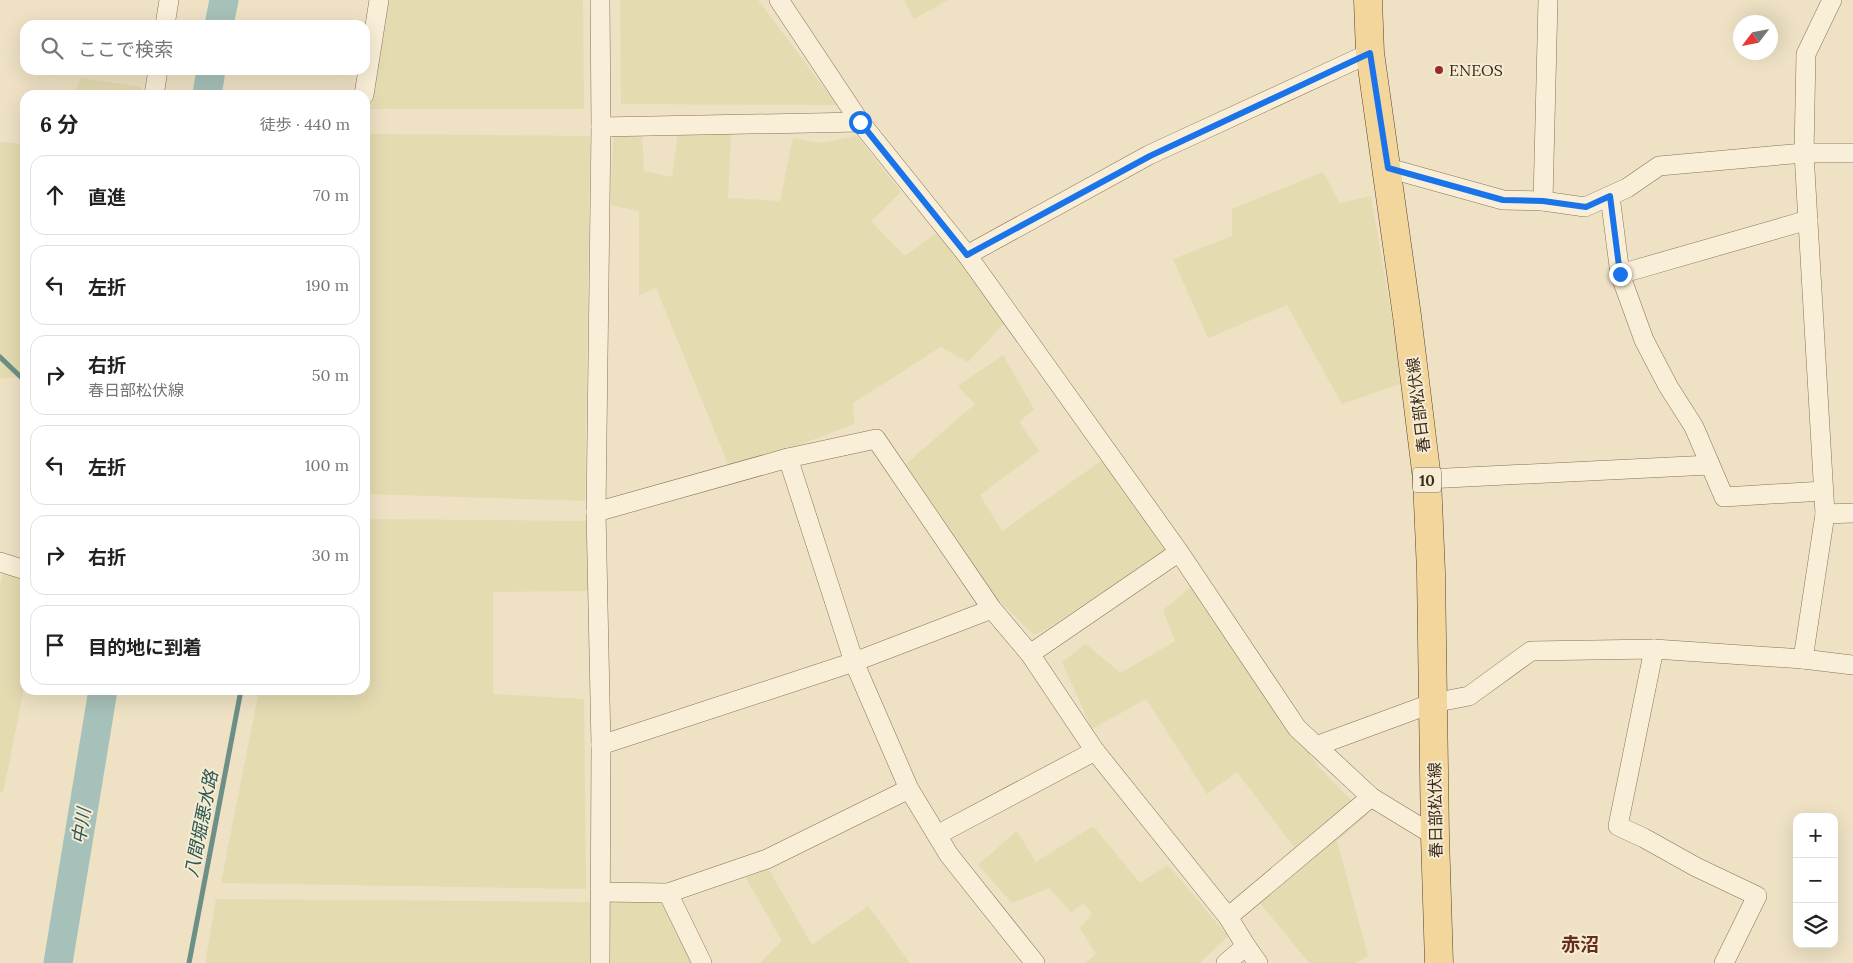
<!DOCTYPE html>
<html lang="ja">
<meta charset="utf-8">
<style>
:root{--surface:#fff;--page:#f6f6f6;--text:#222;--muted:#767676;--line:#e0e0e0}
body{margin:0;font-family:Lora,"Noto Sans JP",serif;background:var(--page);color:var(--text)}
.controls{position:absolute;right:15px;bottom:15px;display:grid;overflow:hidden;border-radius:10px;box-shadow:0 5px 20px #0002}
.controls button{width:45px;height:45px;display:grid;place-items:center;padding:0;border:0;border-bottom:1px solid var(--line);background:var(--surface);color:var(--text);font:25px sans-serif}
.compass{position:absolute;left:1733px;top:15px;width:45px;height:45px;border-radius:50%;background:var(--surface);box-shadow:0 5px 20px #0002;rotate:238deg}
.stop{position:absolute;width:15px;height:15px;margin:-11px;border:4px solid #1a73e8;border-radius:50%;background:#fff}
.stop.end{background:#1a73e8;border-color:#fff;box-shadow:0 1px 5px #0008}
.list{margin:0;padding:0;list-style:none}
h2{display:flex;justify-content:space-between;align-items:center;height:65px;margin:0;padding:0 20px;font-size:21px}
h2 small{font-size:16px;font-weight:400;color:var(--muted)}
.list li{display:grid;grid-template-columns:32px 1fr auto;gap:15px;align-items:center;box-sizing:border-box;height:80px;margin:0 10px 10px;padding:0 10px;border:1px solid var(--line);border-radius:15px}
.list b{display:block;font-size:19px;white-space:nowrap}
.list p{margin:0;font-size:16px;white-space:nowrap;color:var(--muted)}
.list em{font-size:16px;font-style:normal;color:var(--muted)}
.icon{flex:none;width:28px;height:28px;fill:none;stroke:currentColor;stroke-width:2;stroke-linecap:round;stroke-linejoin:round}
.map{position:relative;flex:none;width:1853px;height:963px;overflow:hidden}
.search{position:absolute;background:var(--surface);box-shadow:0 5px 20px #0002;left:20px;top:20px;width:350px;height:55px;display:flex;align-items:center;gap:12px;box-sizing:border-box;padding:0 18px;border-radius:15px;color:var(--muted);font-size:19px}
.panel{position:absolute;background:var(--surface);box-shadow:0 5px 20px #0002;left:20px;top:90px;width:350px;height:605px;border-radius:15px}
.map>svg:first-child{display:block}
</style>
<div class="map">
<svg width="1853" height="963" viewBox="0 0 1853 963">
<rect width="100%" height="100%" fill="#eee1c4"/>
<g fill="#e4dbb1">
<path d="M387 0H583L584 109H367Z"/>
<path d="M620 0H758L837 105 621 104Z"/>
<path d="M904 0H948L914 19Z"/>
<path d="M81 78 142 87 140 95H74Z"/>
<path d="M679 124 731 130 728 198 780 201 793 138 820 143 857 136 901 192 871 221 905 256 938 232 1015 312 968 362 941 347 853 403 854 424 731 471 656 288 639 295V211L610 205 614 128 642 131 644 171 672 177Z"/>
<path d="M365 134 590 136 585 501 365 494Z"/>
<path d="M0 142 25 144V376L0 379Z"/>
<path d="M1323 172 1340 203 1371 196 1403 383 1342 404 1287 305 1208 338 1173 259 1232 236V209Z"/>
<path d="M1003 355 1034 409 1019 422 1039 451 980 495 1002 531 1111 454 1171 547 1045 630 1034 635 989 591 906 464 975 404 958 386Z"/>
<path d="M365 519 588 521 592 591 493 592V694L584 699 586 889 221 883 259 690H365Z"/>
<path d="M3 570 25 581V683L3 793 0 792V585Z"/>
<path d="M1191 587 1210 617 1318 766 1366 816 1337 841 1368 956 1356 963H1309L1248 888 1294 847 1237 772 1207 794 1146 699 1092 729 1062 662 1086 644 1121 673 1175 641 1163 610Z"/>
<path d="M1093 826 1140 883 1168 865 1228 936 1200 963H1085L1096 954 1080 928 1092 914 1084 903 1071 912 1049 888 1012 903 978 865 1017 831 1036 862Z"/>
<path d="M765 863 812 945 868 906 910 963H760L782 941 743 873Z"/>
<path d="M216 899 592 902 591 963H205Z"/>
<path d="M609 900 663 901 694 963H609Z"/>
</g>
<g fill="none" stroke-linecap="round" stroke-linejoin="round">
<g stroke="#6c9086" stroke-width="5">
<path d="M0 357 25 381"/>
<path d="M189 963 241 690"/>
</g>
<g stroke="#a6c1b9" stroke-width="29">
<path d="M219 25 224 0"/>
<path d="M207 95 211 70"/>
<path d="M58 963 103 690"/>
</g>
<defs>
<g id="street">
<path d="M600 0 601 127 596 512 601 745 600 963"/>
<path d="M779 0 860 122 967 255 1179 552 1297 728 1371 797 1435 836"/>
<path d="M165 25 169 0"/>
<path d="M154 95 158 70"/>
<path d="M364 95 379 0"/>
<path d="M601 127 860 122"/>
<path d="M1388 168 1503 200 1543 201 1585 207 1627 188 1659 166 1804 153H1853"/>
<path d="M1610 196 1620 274 1644 340 1668 386 1694 427 1724 497 1823 491"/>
<path d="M1543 201 1548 0"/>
<path d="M967 255 1149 155 1370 53"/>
<path d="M1620 274 1808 220"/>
<path d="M788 458 854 662 909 789 949 855 1035 963"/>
<path d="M1427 479 1710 465"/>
<path d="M596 512 788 458 876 439 992 609 1030 654 1095 751 1228 917 1246 946 1258 963"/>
<path d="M1825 514 1853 513"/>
<path d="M0 562 25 570"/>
<path d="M1654 649 1618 826 1644 838 1696 867 1757 896 1724 963"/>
<path d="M1030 654 1179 552"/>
<path d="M1803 659 1825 514 1804 153 1806 54 1832 0"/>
<path d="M601 745 854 662 992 609"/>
<path d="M1316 746 1433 703 1469 696 1531 651 1654 649 1803 659 1853 665"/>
<path d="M937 835 1095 751"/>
<path d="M601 892 668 893 767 859 909 789"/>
<path d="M668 893 702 963"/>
<path d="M1228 917 1371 797"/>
<path d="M1226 963 1246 946"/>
</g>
<path id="primary" d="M1368 0 1370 53 1407 316 1427 479 1431 572 1435 836 1439 963"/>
</defs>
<use href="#street" stroke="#89725a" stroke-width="20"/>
<use href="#primary" stroke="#57412e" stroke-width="29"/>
<use href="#street" stroke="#f9eed7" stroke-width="19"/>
<use href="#primary" stroke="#f2d69b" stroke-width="28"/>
</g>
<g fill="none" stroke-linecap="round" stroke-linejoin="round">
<path stroke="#1a73e8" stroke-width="6" d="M860 122 967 255 1150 156 1370 53 1388 168 1503 200 1543 201 1586 207 1610 196 1620 274"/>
</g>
<circle fill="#982a2c" stroke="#f6ebd3" stroke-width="2" cx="1439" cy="70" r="5"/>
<g text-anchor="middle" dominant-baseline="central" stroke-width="4" stroke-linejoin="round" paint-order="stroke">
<rect fill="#f6ebd3" stroke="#726554" stroke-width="1" x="1413" y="467.5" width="28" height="25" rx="4"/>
<g font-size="15" font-weight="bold" fill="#392b1e">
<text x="1427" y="480">10</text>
</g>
<g font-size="16" fill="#392b1e" stroke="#f6ebd3" text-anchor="start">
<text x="1449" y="70">ENEOS</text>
</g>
<g font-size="16" fill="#392b1e" stroke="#f6ebd3">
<text transform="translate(1418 405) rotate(-97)">春日部松伏線</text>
<text transform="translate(1435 810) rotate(-91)">春日部松伏線</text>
</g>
<g font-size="18" font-style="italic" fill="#2d5955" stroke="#f6ebd3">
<text transform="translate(201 824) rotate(-79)">八間堀悪水路</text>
<text transform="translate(81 826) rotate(-81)">中川</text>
</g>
<g font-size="19" font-weight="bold" fill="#662c1d" stroke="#f6ebd3">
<text x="1580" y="944">赤沼</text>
</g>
</g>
</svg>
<div class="controls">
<button>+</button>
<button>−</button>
<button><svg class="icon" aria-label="layers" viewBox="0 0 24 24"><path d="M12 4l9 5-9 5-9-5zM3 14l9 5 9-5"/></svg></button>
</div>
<svg class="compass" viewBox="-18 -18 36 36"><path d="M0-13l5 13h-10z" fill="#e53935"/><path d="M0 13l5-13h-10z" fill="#767676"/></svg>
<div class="stop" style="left:860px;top:122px"></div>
<div class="stop end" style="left:1620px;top:274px"></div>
<div class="search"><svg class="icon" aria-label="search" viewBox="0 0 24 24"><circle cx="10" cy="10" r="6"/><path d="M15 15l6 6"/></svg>ここで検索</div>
<section class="panel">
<h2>6 分<small>徒歩 · 440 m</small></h2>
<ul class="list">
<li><svg class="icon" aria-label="ahead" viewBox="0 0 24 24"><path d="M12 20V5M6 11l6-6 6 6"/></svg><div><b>直進</b></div><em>70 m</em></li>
<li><svg class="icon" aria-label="left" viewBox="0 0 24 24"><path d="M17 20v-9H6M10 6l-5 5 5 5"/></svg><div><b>左折</b></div><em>190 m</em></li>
<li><svg class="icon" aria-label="right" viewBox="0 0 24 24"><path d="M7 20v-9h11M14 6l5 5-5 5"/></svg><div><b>右折</b><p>春日部松伏線</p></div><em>50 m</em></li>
<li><svg class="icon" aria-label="left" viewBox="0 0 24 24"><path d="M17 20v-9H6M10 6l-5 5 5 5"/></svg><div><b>左折</b></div><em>100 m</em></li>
<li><svg class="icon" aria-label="right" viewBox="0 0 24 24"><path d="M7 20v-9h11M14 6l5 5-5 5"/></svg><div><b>右折</b></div><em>30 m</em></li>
<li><svg class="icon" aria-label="arrive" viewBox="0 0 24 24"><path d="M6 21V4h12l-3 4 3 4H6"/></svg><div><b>目的地に到着</b></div></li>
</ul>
</section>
</div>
